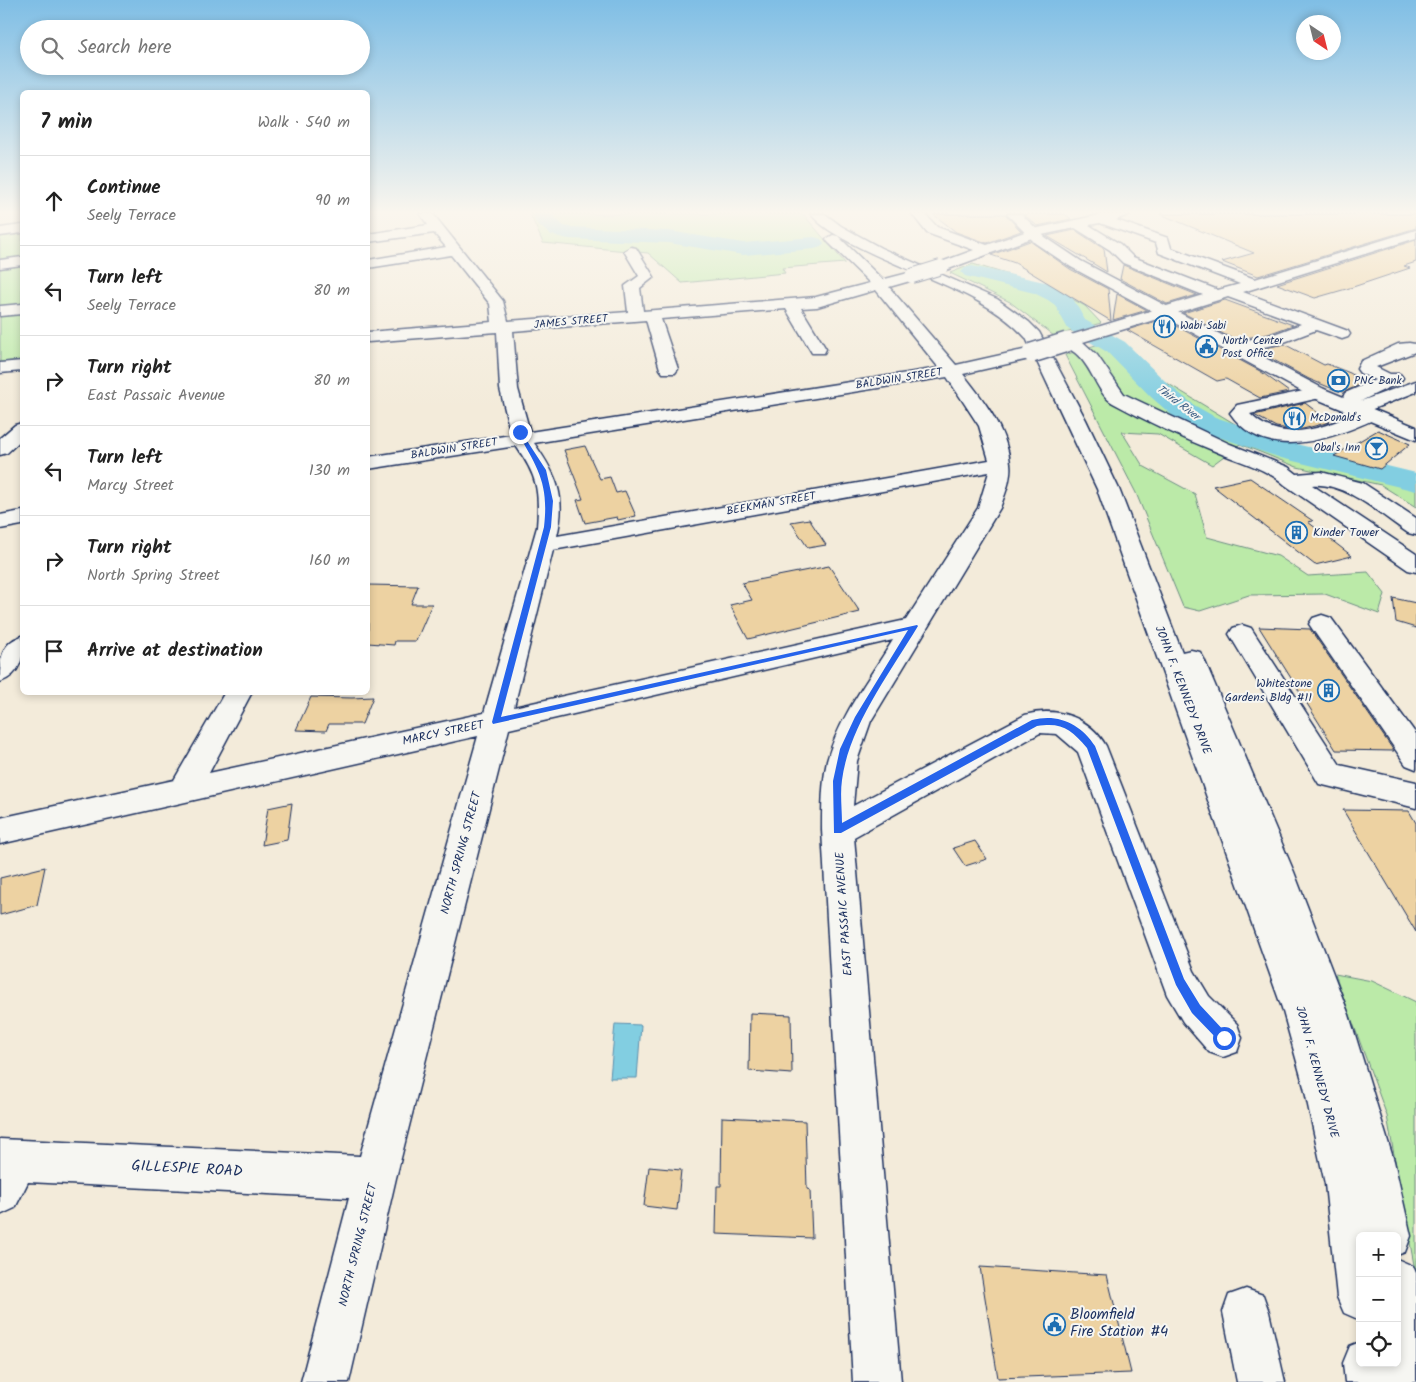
<!DOCTYPE html>
<meta charset="utf-8">
<style>
:root{--surface:#fff;--page:#f2f2f2;--text:#222;--muted:#767676;--line:#e0e0e0}
body{margin:0;font-family:Kalam,sans-serif;background:var(--page);color:var(--text)}
.controls{position:absolute;right:15px;bottom:15px;display:grid;overflow:hidden;border-radius:8px;box-shadow:0 2px 8px #0003}
.controls button{width:45px;height:45px;display:grid;place-items:center;padding:0;border:0;border-bottom:1px solid var(--line);background:var(--surface);color:var(--text);font:25px sans-serif}
.compass{position:absolute;left:1296px;top:15px;width:45px;height:45px;border-radius:50%;background:var(--surface);box-shadow:0 2px 8px #0003;rotate:145deg}
.stop{position:absolute;width:15px;height:15px;margin:-11px;border:4px solid #2563eb;border-radius:50%;background:#fff}
.stop.end{background:#2563eb;border-color:#fff;box-shadow:0 1px 5px #0008}
.list{margin:0;padding:0;list-style:none}
h2{display:flex;justify-content:space-between;align-items:center;height:65px;margin:0;padding:0 20px;font-size:21px}
h2 small{font-size:16px;font-weight:400;color:var(--muted)}
.list li{display:grid;grid-template-columns:32px 1fr auto;gap:15px;align-items:center;box-sizing:border-box;height:90px;padding:0 20px;border-top:1px solid var(--line)}
.list b{display:block;font-size:19px;white-space:nowrap}
.list p{margin:0;font-size:16px;white-space:nowrap;color:var(--muted)}
.list em{font-size:16px;font-style:normal;color:var(--muted)}
.icon{flex:none;width:28px;height:28px;fill:none;stroke:currentColor;stroke-width:2;stroke-linecap:round;stroke-linejoin:round}
.map{position:relative;flex:none;width:1416px;height:1382px;overflow:hidden}
.search{position:absolute;background:var(--surface);box-shadow:0 2px 8px #0003;left:20px;top:20px;width:350px;height:55px;display:flex;align-items:center;gap:12px;box-sizing:border-box;padding:0 18px;border-radius:28px;color:var(--muted);font-size:19px}
.panel{position:absolute;background:var(--surface);box-shadow:0 2px 8px #0003;left:20px;top:90px;width:350px;height:605px;border-radius:8px}
.map>svg:first-child{display:block}
</style>
<div class="map">
<svg width="1416" height="1382" viewBox="0 0 1416 1382">
<rect width="100%" height="100%" fill="#f3ebda"/>
<filter id="ink" filterUnits="userSpaceOnUse"><feTurbulence type="fractalNoise" baseFrequency=".02" numOctaves="2"/><feDisplacementMap in="SourceGraphic" scale="10" xChannelSelector="R" yChannelSelector="G"/><feConvolveMatrix kernelMatrix="1 2 1 2 8 2 1 2 1" color-interpolation-filters="sRGB"/></filter>
<g filter="url(#ink)">
<g fill="#bbeaa8" stroke="#6b8c83">
<path d="M530 214H803L845 263 782 268 785 273 682 283 648 253 543 243Z"/>
<path d="M22 234V360L0 362V237Z"/>
<path d="M973 264 1052 288 1085 306 1101 323 1054 336 1010 302 950 273Z"/>
<path d="M1111 340 1157 377 1255 436 1416 480V507L1381 485 1297 467 1240 444 1212 465 1158 434 1122 432 1143 466 1195 494 1207 537 1278 556 1308 576 1368 572 1385 594 1379 614 1325 594 1249 595 1200 611 1183 607 1136 493 1065 355Z"/>
<path d="M1335 974 1372 981 1416 1002V1276L1387 1116Z"/>
</g>
<path fill="#82cee1" stroke="#598ead" d="M615 1024 641 1025 637 1078H610Z"/>
<g fill="none" stroke-linecap="round" stroke-linejoin="round">
<g fill="#82cee1" fill-rule="evenodd">
<path d="M533 214H551L564 226 569 227 669 231 743 243 814 237 821 239 824 243 821 247 814 249 743 255 669 243 569 239 551 235 536 223Z"/>
<path d="M972 266 1049 283 1064 290 1072 297 1085 320 1125 342 1169 385 1194 405 1215 417 1300 445 1416 473V491L1281 458 1195 429 1174 417 1151 397 1107 352 1068 329 1055 305 1048 300 1034 293 965 276 961 272 965 268Z"/>
</g>
</g>
<g fill="#edd2a2" stroke="#1b2f5e">
<path d="M933 214H1005L1021 231 987 243 956 232Z"/>
<path d="M1024 214H1065L1071 219 1037 226Z"/>
<path d="M1160 214H1416V228L1258 276 1222 262 1254 253Z"/>
<path d="M1075 230 1104 249 1107 272 1047 236Z"/>
<path d="M1416 240V262L1404 266 1410 268 1353 287 1315 298 1277 284Z"/>
<path d="M1030 241 1070 269 1108 289 1111 321 1015 263 991 255Z"/>
<path d="M1123 265 1197 295 1167 304 1120 279Z"/>
<path d="M1117 294 1147 310 1113 320Z"/>
<path d="M1225 300 1293 325 1268 334 1235 340 1183 313Z"/>
<path d="M1163 319 1260 371 1289 392 1260 398 1226 379 1217 381 1127 330Z"/>
<path d="M1284 344 1324 365 1327 364 1350 373 1355 376 1352 377 1364 383 1344 392 1338 391 1309 379 1255 350Z"/>
<path d="M1305 403 1330 422 1303 429H1289L1276 427 1254 415Z"/>
<path d="M1378 430 1410 444 1380 469 1334 456Z"/>
<path d="M585 446 600 479 610 477 616 493 625 491 636 516 618 520 617 517 585 523 577 500 583 499 564 450Z"/>
<path d="M1250 478 1313 521 1308 522 1352 556 1315 565 1213 486Z"/>
<path d="M809 519 826 545 808 548 791 522Z"/>
<path d="M829 566 860 612 748 639 730 605 752 600 742 583Z"/>
<path d="M368 585 418 586 411 604H432L416 641H395L394 645 368 643Z"/>
<path d="M1393 598 1416 603V628L1396 622Z"/>
<path d="M1259 627 1310 629 1394 751 1336 750Z"/>
<path d="M311 697 352 698 373 697 362 724H329L326 731 296 730Z"/>
<path d="M292 803 287 840 262 845 268 808Z"/>
<path d="M1343 810 1409 811 1416 823V932Z"/>
<path d="M975 841 987 859 965 866 953 848Z"/>
<path d="M45 867 37 905 0 915V878Z"/>
<path d="M750 1013 791 1015 792 1074 749 1071Z"/>
<path d="M722 1117 805 1121 807 1189 810 1190 812 1238 716 1234 717 1186H721Z"/>
<path d="M649 1167 681 1170 677 1210 644 1206Z"/>
<path d="M980 1267 1107 1275 1131 1373 998 1378Z"/>
</g>
<g fill="none" stroke-linecap="round" stroke-linejoin="round">
<defs>
<g id="minor">
<path d="M420 214H433L503 301 508 321 628 312 625 286 639 276 624 251 631 247 636 248 654 277 640 288 643 311 816 297 912 272 919 276 917 279 889 287 956 365 1032 348 1038 349 1041 353 1038 357 963 374C983 399 1007 430 1010 463 1012 478 1005 494 1000 508L871 721 857 761 853 806 1025 715C1056 706 1090 717 1106 746L1194 971 1209 996 1237 1024 1242 1038 1237 1052 1223 1057 1209 1052 1183 1022 1167 995 1078 752 1057 734 1040 733 854 837 901 1382H853L822 830C822 807 822 784 827 761 839 717 869 679 893 640L509 729 396 1178 349 1382H301L349 1198 28 1182 15 1208 0 1215V1139L360 1156 478 736 0 844V818L174 780 225 692H252L209 773 484 713 537 527C540 490 537 476 516 446L368 469V457L511 435 500 389 497 332 368 342V332L492 322 490 304 451 255 368 268V260L446 247 434 233 368 242V234L428 225ZM876 290 939 368 530 432 518 389 513 331 646 320 660 369 663 373H675L678 369 661 319 786 309 812 353H824L826 349 801 308 817 307ZM947 377 979 426 989 460 557 536C567 496 556 474 534 443ZM989 472 978 508 906 620 514 707 553 550Z"/>
<path d="M912 214H925L937 227 987 245 1033 229 1104 214H1130L1116 220 1168 238 1171 248 1255 279 1416 230V238L1243 292 1348 331 1350 334 1348 337 1342 339 1316 330 1279 344 1231 353 1225 352 1223 348 1225 344 1269 336 1301 324 1228 297 1083 342 1097 355 1124 394 1230 444 1288 467 1297 474 1321 472 1363 483 1416 518V535L1408 533C1381 515 1346 482 1312 485L1416 554V572L1408 570 1285 485C1266 468 1240 462 1217 452 1182 438 1146 421 1113 403 1094 393 1091 353 1061 346L1059 342 1061 338 1203 295 1123 263 1110 250 1075 228 1037 236 946 270H936L934 267 936 264 974 250 927 233ZM1100 223 1156 243 1159 253 1240 284 1218 290 1133 257 1120 244 1089 225Z"/>
<path d="M22 225V233L0 236V228Z"/>
<path d="M22 257V265L0 268V260Z"/>
<path d="M22 304V314L0 316V306Z"/>
<path d="M1409 343 1415 344V352L1376 367 1390 374H1400L1403 378 1400 382 1361 401 1416 381V392L1370 410 1377 415 1375 419C1330 440 1264 463 1230 413L1237 405 1318 388 1324 389 1327 393 1324 397 1250 414C1281 445 1324 428 1358 412H1345C1341 406 1342 399 1345 393L1375 380 1360 373 1357 369 1361 361 1398 344Z"/>
<path d="M22 361V371L0 373V363Z"/>
<path d="M22 423V439L7 453 0 455V438L15 425Z"/>
<path d="M22 511V525L0 529V515Z"/>
<path d="M1322 615 1331 618 1416 734V769L1406 765 1313 630 1309 624 1313 618Z"/>
<path d="M1242 625 1251 628 1340 765 1416 782V808L1319 784 1229 634 1233 628Z"/>
<path d="M22 636C25 655 21 675 0 682 0 661 0 643 22 636Z"/>
<path d="M1246 1289 1263 1295 1269 1312 1285 1382H1237L1223 1312 1229 1295Z"/>
</g>
<g id="major">
<path d="M811 214H825L841 226 881 248 997 299 1029 322 1039 332 1086 420 1119 489 1182 652 1191 650 1200 652 1204 659 1294 872 1349 1015 1394 1161 1411 1236 1405 1252 1397 1255V1236H1360V1320L1344 1313 1337 1297 1325 1184 1304 1087 1282 1008 1097 489 1026 338C984 291 906 273 851 243 837 235 821 227 811 214Z"/>
<path d="M1007 214H1021L1045 237 1081 261 1324 389 1416 427V440L1312 397 1071 267 1035 243Z"/>
<path d="M833 235 838 236 886 283 888 286 886 289H876L828 242 826 239Z"/>
<path d="M1397 1259 1413 1266 1416 1273V1382H1345L1343 1363 1350 1346 1360 1342V1363H1397Z"/>
</g>
</defs>
<use href="#minor" stroke="#1b2f5e" stroke-width="3"/>
<use href="#major" stroke="#1b2f5e" stroke-width="3"/>
<use href="#minor" fill="#f6f6f2" fill-rule="evenodd"/>
<use href="#major" fill="#f6f6f2" fill-rule="evenodd"/>
<defs>
<path id="minor-bridge-far1" d="M912 276 941 267"/>
<path id="minor-bridge" d="M1032 353 1067 342"/>
</defs>
<use href="#minor-bridge-far1" stroke="#1b2f5e" stroke-width="16" stroke-linecap="butt"/>
<use href="#minor-bridge" stroke="#1b2f5e" stroke-width="22" stroke-linecap="butt"/>
<use href="#minor-bridge-far1" stroke="#f6f6f2" stroke-width="14"/>
<use href="#minor-bridge" stroke="#f6f6f2" stroke-width="19"/>
</g>
</g>
<linearGradient id="sky" x2="0" y2="1"><stop stop-color="#7fbee5"/><stop offset="0.52" stop-color="#faf6ee"/><stop offset="1" stop-color="#faf6ee" stop-opacity="0"/></linearGradient>
<rect width="1416" height="408" fill="url(#sky)"/>
<path fill="#2563eb" d="M520 430 546 470 553 501 551 527 501 717 917 625 918 626C890 673 849 726 842 780 840 794 842 809 842 823L1032 720C1058 713 1081 724 1095 746L1184 979 1200 1005 1227 1034V1042H1220L1192 1013 1176 985 1087 748C1071 729 1062 722 1037 726L841 833H834L833 781 840 749 855 717 908 630 493 724 492 722 544 527C549 484 538 468 517 432Z"/>
<defs>
<symbol id="restaurant-ring" viewBox="-11 -11 22 22"><circle r="9.5" fill="#f6f6f2" stroke="#1f6fb2" stroke-width="1.5"/><path d="M-5-6h1v4h1v-4h1v4h1v-4h1v5L-1.5 .5V6h-2V.5L-5-1ZM5-6V6H3V1.5H1.5Q1.5-4 5-6Z" fill="#1f6fb2"/></symbol>
<symbol id="civic-ring" viewBox="-11 -11 22 22"><circle r="9.5" fill="#f6f6f2" stroke="#1f6fb2" stroke-width="1.5"/><path d="M-.6-6.5H3V-4.5H.6V-3L4-1V1h2V6H-6V1h2V-1L-.6-3ZM-1.2 2.5V6h2.4V2.5Z" fill="#1f6fb2"/></symbol>
<symbol id="bank-ring" viewBox="-11 -11 22 22"><circle r="9.5" fill="#f6f6f2" stroke="#1f6fb2" stroke-width="1.5"/><path d="M-6-4H6V4H-6ZM0-2.3a2.3 2.3 0 1 0 0 4.6a2.3 2.3 0 1 0 0-4.6Z" fill="#1f6fb2"/></symbol>
<symbol id="bar-ring" viewBox="-11 -11 22 22"><circle r="9.5" fill="#f6f6f2" stroke="#1f6fb2" stroke-width="1.5"/><path d="M-6-5H6L.8 .8V4.5H3.5V6h-7V4.5H-.8V.8Z" fill="#1f6fb2"/></symbol>
<symbol id="building-ring" viewBox="-11 -11 22 22"><circle r="9.5" fill="#f6f6f2" stroke="#1f6fb2" stroke-width="1.5"/><path d="M-4-6H4V6H1V3H-1V6H-4ZM-2.5-4.3h1.7v1.8h-1.7ZM.8-4.3h1.7v1.8H.8ZM-2.5-1h1.7V.8h-1.7ZM.8-1h1.7V.8H.8Z" fill="#1f6fb2"/></symbol>
</defs>
<g fill-rule="evenodd">
<use href="#restaurant-ring" x="1152" y="314" width="25" height="25"/>
<use href="#civic-ring" x="1194" y="334" width="25" height="25"/>
<use href="#bank-ring" x="1326" y="368" width="25" height="25"/>
<use href="#restaurant-ring" x="1282" y="406" width="25" height="25"/>
<use href="#bar-ring" x="1364" y="436" width="25" height="25"/>
<use href="#building-ring" x="1284" y="520" width="25" height="25"/>
<use href="#building-ring" x="1316" y="678" width="25" height="25"/>
<use href="#civic-ring" x="1042" y="1312" width="25" height="25"/>
</g>
<g text-anchor="middle" dominant-baseline="central" stroke-width="4" stroke-linejoin="round" paint-order="stroke">
<g font-size="11" fill="#1b2f5e" stroke="#f6f6f2">
<text transform="translate(571 322) rotate(-5)">JAMES STREET</text>
<text transform="translate(899 379) rotate(-9)">BALDWIN STREET</text>
<text transform="translate(454 449) rotate(-9)">BALDWIN STREET</text>
<text transform="translate(771 504) rotate(-10)">BEEKMAN STREET</text>
</g>
<g font-size="11" fill="#1b2f5e" stroke="#f6f6f2" text-anchor="start">
<text x="1180" y="326">Wabi Sabi</text>
<text x="1222" y="341">North Center<tspan x="1222" dy="13">Post Office</tspan></text>
<text x="1354" y="381">PNC Bank</text>
<text x="1310" y="418">McDonald's</text>
<text x="1360" y="448" text-anchor="end">Obal's Inn</text>
</g>
<g font-size="11" font-style="italic" fill="#35577f" stroke="#f6f6f2">
<text transform="translate(1178 403) rotate(37)">Third River</text>
</g>
<g font-size="12" fill="#1b2f5e" stroke="#f6f6f2" text-anchor="start">
<text x="1313" y="532">Kinder Tower</text>
<text x="1312" y="683" text-anchor="end">Whitestone<tspan x="1312" dy="14">Gardens Bldg #11</tspan></text>
</g>
<g font-size="12" fill="#1b2f5e" stroke="#f6f6f2">
<text transform="translate(1183 690) rotate(69)">JOHN F. KENNEDY DRIVE</text>
<text transform="translate(443 733) rotate(-12)">MARCY STREET</text>
<text transform="translate(461 853) rotate(-75)">NORTH SPRING STREET</text>
<text transform="translate(844 914) rotate(-94)">EAST PASSAIC AVENUE</text>
<text transform="translate(1317 1072) rotate(75)">JOHN F. KENNEDY DRIVE</text>
<text transform="translate(358 1245) rotate(-76)">NORTH SPRING STREET</text>
</g>
<g font-size="15" fill="#1b2f5e" stroke="#f6f6f2">
<text transform="translate(187 1169) rotate(3)">GILLESPIE ROAD</text>
</g>
<g font-size="15" fill="#1b2f5e" stroke="#f6f6f2" text-anchor="start">
<text x="1070" y="1315">Bloomfield<tspan x="1070" dy="17">Fire Station #4</tspan></text>
</g>
</g>
</svg>
<div class="controls">
<button>+</button>
<button>−</button>
<button><svg class="icon" aria-label="locate" viewBox="0 0 24 24"><circle cx="12" cy="12" r="6"/><path d="M12 2v4M12 18v4M2 12h4M18 12h4"/></svg></button>
</div>
<svg class="compass" viewBox="-18 -18 36 36"><path d="M0-13l5 13h-10z" fill="#e53935"/><path d="M0 13l5-13h-10z" fill="#767676"/></svg>
<div class="stop" style="left:1224px;top:1038px"></div>
<div class="stop end" style="left:520px;top:432px"></div>
<div class="search"><svg class="icon" aria-label="search" viewBox="0 0 24 24"><circle cx="10" cy="10" r="6"/><path d="M15 15l6 6"/></svg>Search here</div>
<section class="panel">
<h2>7 min<small>Walk · 540 m</small></h2>
<ul class="list">
<li><svg class="icon" aria-label="ahead" viewBox="0 0 24 24"><path d="M12 20V5M6 11l6-6 6 6"/></svg><div><b>Continue</b><p>Seely Terrace</p></div><em>90 m</em></li>
<li><svg class="icon" aria-label="left" viewBox="0 0 24 24"><path d="M17 20v-9H6M10 6l-5 5 5 5"/></svg><div><b>Turn left</b><p>Seely Terrace</p></div><em>80 m</em></li>
<li><svg class="icon" aria-label="right" viewBox="0 0 24 24"><path d="M7 20v-9h11M14 6l5 5-5 5"/></svg><div><b>Turn right</b><p>East Passaic Avenue</p></div><em>80 m</em></li>
<li><svg class="icon" aria-label="left" viewBox="0 0 24 24"><path d="M17 20v-9H6M10 6l-5 5 5 5"/></svg><div><b>Turn left</b><p>Marcy Street</p></div><em>130 m</em></li>
<li><svg class="icon" aria-label="right" viewBox="0 0 24 24"><path d="M7 20v-9h11M14 6l5 5-5 5"/></svg><div><b>Turn right</b><p>North Spring Street</p></div><em>160 m</em></li>
<li><svg class="icon" aria-label="arrive" viewBox="0 0 24 24"><path d="M6 21V4h12l-3 4 3 4H6"/></svg><div><b>Arrive at destination</b></div></li>
</ul>
</section>
</div>
